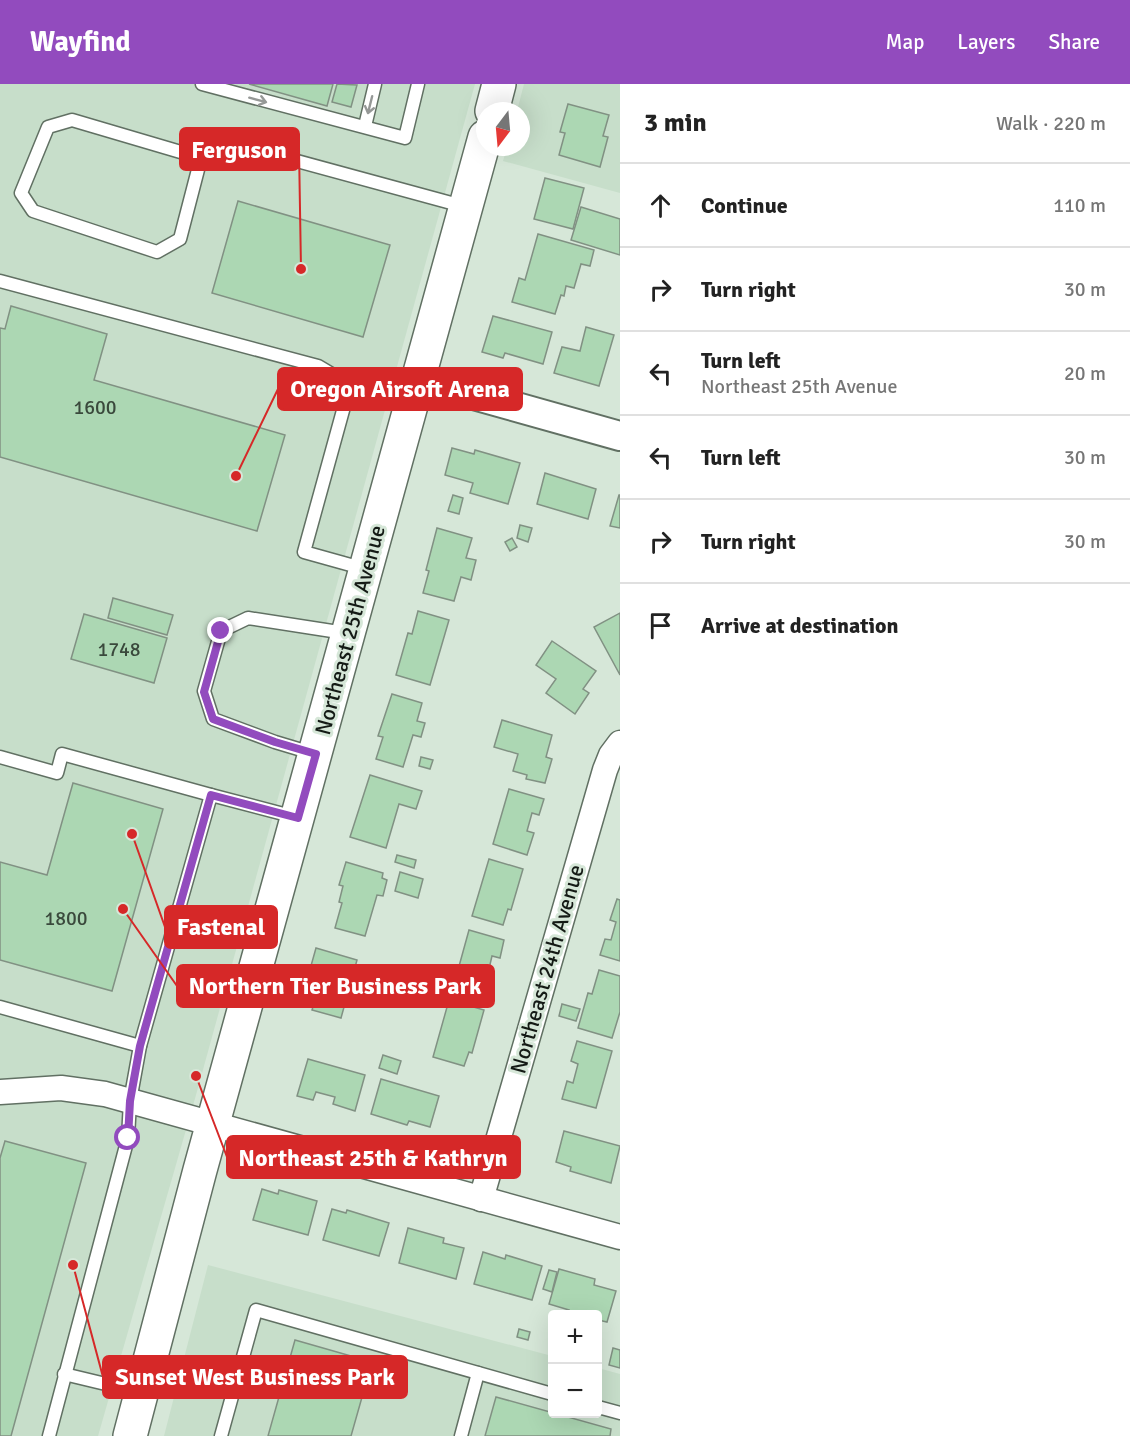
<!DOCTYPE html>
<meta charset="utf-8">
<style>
:root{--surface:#fff;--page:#f6f6f6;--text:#222;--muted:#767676;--line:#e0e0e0;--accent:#924bbe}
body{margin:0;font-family:Signika,sans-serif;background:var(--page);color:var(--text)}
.controls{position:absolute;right:18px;bottom:18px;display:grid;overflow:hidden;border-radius:6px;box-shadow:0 6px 24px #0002}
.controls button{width:54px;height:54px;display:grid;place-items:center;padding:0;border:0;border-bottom:2px solid var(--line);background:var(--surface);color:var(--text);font:30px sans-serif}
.compass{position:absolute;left:476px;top:18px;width:54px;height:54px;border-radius:50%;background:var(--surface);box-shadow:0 6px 24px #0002;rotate:196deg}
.stop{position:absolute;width:18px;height:18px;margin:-14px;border:4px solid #924bbe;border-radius:50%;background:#fff}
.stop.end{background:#924bbe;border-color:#fff;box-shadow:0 2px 6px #0008}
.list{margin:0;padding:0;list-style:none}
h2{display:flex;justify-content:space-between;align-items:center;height:78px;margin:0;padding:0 24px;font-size:26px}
h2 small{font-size:20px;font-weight:400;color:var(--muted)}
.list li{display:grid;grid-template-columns:39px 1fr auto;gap:18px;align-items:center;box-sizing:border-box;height:84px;padding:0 24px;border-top:2px solid var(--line)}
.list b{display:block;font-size:22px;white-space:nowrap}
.list p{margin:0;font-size:20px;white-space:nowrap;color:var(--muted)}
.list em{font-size:20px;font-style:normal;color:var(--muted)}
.icon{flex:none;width:33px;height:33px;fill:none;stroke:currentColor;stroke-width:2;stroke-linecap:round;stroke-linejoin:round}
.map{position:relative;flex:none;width:620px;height:1352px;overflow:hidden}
header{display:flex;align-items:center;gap:36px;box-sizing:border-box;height:84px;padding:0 30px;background:var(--accent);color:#fff}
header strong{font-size:28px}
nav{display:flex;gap:33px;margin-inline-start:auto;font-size:21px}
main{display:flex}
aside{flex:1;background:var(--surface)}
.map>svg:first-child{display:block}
</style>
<header>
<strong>Wayfind</strong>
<nav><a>Map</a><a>Layers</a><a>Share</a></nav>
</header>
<main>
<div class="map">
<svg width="620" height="1352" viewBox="0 0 620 1352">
<rect width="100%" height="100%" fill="#d6e7d8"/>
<g fill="#c7deca">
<path d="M0 0H475L196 1011 98 1352H0Z"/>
<path d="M524 0H620V109L503 77 507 63H521V27H517Z"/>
<path d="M208 1181 552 1272V1330H598V1284L620 1290V1352H164Z"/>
</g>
<g fill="#acd7b3" stroke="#819183" stroke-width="1.5">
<path d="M249 0H333L327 22Z"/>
<path d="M337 0 357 1 351 23 332 18Z"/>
<path d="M568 20 609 31 603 52 608 53 600 83 559 71 565 49 560 48Z"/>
<path d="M545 94 584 104 573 145 534 135Z"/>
<path d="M238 117 390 161 363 253 212 209Z"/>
<path d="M581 123 620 135V171L571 156Z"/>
<path d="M538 150 594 166 590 182 581 180 574 204 566 202 564 212 561 211 555 230 512 218 519 194 525 196Z"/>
<path d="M11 222 107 250 94 296 285 351 257 447 0 373V244L5 245Z"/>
<path d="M493 232 552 248 543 280 505 269 503 274 482 268Z"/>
<path d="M586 243 614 251 599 302 554 289 562 263 580 267Z"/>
<path d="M452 364 474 370 475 366 520 379 508 420 470 409 473 399 445 391Z"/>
<path d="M545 389 596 405 588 435 537 420Z"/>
<path d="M453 411 463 414 459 430 448 427Z"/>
<path d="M619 411H620V444L610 442Z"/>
<path d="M520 441 532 444 528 458 517 454Z"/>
<path d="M437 444 472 454 466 474 476 476 471 496 461 493 454 517 423 509 429 487 426 486Z"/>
<path d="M512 454 517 463 510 467 505 458Z"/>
<path d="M113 514 173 531 167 551 108 534Z"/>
<path d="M418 527 449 536 430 601 396 591 408 549 412 550Z"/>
<path d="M620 529V591L594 543Z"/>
<path d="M84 530 167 554 154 599 71 575Z"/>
<path d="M552 557 596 587 583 605 589 609 575 630 546 609 556 595 536 581Z"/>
<path d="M392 610 422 619 417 637 425 639 421 653 413 651 403 683 376 675 383 653 378 652Z"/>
<path d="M502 636 552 651 546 673 552 675 545 699 526 695 527 691 513 687 518 670 494 663Z"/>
<path d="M421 673 433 676 430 685 419 682Z"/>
<path d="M370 691 422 707 416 725 399 720 386 764 350 753Z"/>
<path d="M73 699 163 725 112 907 0 876V778L47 791Z"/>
<path d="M509 705 544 715 539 731 532 729 527 747 534 749 527 771 493 760Z"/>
<path d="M397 771 416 776 414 784 395 778Z"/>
<path d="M489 775 523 785 511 826 508 825 503 841 472 832Z"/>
<path d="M346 778 383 789 382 794 387 796 383 812 377 811 365 852 335 844 342 819 339 818 343 802 339 801Z"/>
<path d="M400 788 423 795 418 814 395 807Z"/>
<path d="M617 815 620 816V877L600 871 605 855 611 856 616 838 610 836Z"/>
<path d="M469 846 504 856 500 874 492 872 488 889 494 891 488 913 453 904Z"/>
<path d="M316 864 357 876 341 934 312 926 320 900 307 896Z"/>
<path d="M599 886 620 892V928L612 954 578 944 588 909 592 910Z"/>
<path d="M449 916 484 926 472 969 469 968 464 982 433 973Z"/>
<path d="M562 920 580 925 576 937 559 932Z"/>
<path d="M577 957 612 967 596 1024 562 1015 567 997 573 999 578 980 571 977Z"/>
<path d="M383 971 401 977 397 990 379 984Z"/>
<path d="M308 975 365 991 355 1027 333 1020 335 1013 316 1008 313 1016 297 1012Z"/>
<path d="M381 995 439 1012 430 1043 409 1037 407 1041 371 1030Z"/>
<path d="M564 1047 620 1062 611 1099 570 1087 571 1083 556 1078Z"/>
<path d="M5 1057 86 1079 11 1352H0V1074Z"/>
<path d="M262 1105 278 1110 279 1106 317 1117 308 1151 253 1136Z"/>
<path d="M332 1125 346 1129 347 1126 389 1139 379 1172 323 1156Z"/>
<path d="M408 1144 444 1154 443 1159 464 1164 456 1195 399 1179Z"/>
<path d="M483 1168 505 1175 506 1171 542 1182 532 1216 474 1200Z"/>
<path d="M559 1185 595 1195 594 1201 616 1207 607 1238 598 1236V1230H567L569 1226 549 1220Z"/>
<path d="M549 1186 557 1188 552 1208 543 1205Z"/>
<path d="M519 1245 530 1248 528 1256 517 1253Z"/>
<path d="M295 1256 372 1278 351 1352H268Z"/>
<path d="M613 1264 620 1266V1284L609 1281Z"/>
<path d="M496 1313 611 1345 610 1352H485Z"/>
</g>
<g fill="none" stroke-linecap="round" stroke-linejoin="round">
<defs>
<g id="service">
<path d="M202 0 405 54 418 0"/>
<path d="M365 42 375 0"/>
<path d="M201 74 72 36 48 43 21 109 33 127 157 168 180 155 201 74 238 61 466 123"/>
<path d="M0 197 318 282 350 301"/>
<path d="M365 485 304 468 350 301 412 318"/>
<path d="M315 670 275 658 213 635 204 607 221 547 248 534 345 549"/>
<path d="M0 673 57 689 62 670 211 711"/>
<path d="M0 923 140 962"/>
<path d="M64 1290 139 1308"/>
<path d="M598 1323 620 1329"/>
<path d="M49 1352 128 1054 130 1017 140 962 211 711 295 733"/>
<path d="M221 1352 256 1226 552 1310"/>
<path d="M461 1352 478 1289"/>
</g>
<g id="minor">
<path d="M0 1008 61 1004 105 1010 620 1153"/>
<path d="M481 1115 605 686 611 671 620 659"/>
</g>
<path id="tertiary" d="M420 296 620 352"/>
<g id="secondary">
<path d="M492 27 499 0"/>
<path d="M130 1352 200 1086 485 53"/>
</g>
</defs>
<use href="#service" stroke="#617063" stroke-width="15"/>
<use href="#minor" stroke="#617063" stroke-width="27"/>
<use href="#tertiary" stroke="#617063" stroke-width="32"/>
<use href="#secondary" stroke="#617063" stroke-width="36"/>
<use href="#service" stroke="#fff" stroke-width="12"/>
<use href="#minor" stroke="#fff" stroke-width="24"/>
<use href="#tertiary" stroke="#fff" stroke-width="28"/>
<use href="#secondary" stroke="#fff" stroke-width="33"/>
</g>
<defs><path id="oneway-shaft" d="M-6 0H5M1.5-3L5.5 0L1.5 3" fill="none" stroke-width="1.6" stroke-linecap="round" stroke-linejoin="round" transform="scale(1.5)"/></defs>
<g stroke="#959896">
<use href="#oneway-shaft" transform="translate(258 16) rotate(15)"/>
<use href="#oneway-shaft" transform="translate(370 21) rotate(104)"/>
</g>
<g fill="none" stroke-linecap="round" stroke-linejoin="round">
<path stroke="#924bbe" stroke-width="8" d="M128 1054 130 1017 140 962 211 711 298 734 316 670 275 658 213 635 204 608 221 547"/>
</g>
<g text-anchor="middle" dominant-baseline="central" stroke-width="6" stroke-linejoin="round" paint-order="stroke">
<g font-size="20" fill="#3a493c">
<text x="95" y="323">1600</text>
<text x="119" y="565">1748</text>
<text x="66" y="834">1800</text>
</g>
<g font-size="22" fill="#141a15" stroke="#d6e7d8">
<text transform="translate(350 546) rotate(-75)">Northeast 25th Avenue</text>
<text transform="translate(547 885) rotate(-74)">Northeast 24th Avenue</text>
</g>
</g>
<path fill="none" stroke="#d62828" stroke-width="2" d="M301 185L299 65M236 392L278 305M132 750L165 843M123 825L177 902M196 992L227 1073M73 1181L103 1293"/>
<g fill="#d62828" stroke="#d6e7d8" stroke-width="2">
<circle cx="301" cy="185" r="6"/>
<circle cx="236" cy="392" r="6"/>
<circle cx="132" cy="750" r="6"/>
<circle cx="123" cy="825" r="6"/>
<circle cx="196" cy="992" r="6"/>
<circle cx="73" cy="1181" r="6"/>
</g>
<g fill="#d62828" stroke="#d62828" stroke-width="2">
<rect x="180" y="44" width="119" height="42" rx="6"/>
<rect x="278" y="284" width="244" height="42" rx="6"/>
<rect x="165" y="822" width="112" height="42" rx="6"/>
<rect x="177" y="881" width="317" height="42" rx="6"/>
<rect x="227" y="1052" width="293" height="42" rx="6"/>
<rect x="103" y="1272" width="304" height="42" rx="6"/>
</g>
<g font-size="24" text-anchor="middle" font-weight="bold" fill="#fff">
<text x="239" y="74">Ferguson</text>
<text x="400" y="313">Oregon Airsoft Arena</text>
<text x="221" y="851">Fastenal</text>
<text x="335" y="910">Northern Tier Business Park</text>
<text x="373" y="1082">Northeast 25th &amp; Kathryn</text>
<text x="255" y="1301">Sunset West Business Park</text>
</g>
</svg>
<div class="controls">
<button>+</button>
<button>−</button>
</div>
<svg class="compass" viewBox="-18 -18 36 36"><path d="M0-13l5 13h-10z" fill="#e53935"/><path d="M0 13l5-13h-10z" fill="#767676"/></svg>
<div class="stop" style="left:128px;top:1054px"></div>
<div class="stop end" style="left:221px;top:547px"></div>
</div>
<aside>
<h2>3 min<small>Walk · 220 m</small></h2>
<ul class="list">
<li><svg class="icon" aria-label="ahead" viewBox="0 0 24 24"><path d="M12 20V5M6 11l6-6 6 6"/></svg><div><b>Continue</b></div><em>110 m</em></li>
<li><svg class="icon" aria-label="right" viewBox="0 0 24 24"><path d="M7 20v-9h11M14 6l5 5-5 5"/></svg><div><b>Turn right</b></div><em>30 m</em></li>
<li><svg class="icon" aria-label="left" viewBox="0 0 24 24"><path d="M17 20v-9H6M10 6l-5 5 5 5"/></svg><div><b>Turn left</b><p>Northeast 25th Avenue</p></div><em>20 m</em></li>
<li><svg class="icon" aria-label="left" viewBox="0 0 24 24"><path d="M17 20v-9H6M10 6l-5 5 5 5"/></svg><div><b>Turn left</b></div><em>30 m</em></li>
<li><svg class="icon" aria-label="right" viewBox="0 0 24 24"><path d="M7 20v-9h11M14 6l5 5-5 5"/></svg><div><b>Turn right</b></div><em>30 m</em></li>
<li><svg class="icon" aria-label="arrive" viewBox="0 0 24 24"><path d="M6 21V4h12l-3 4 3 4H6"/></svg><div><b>Arrive at destination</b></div></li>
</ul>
</aside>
</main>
